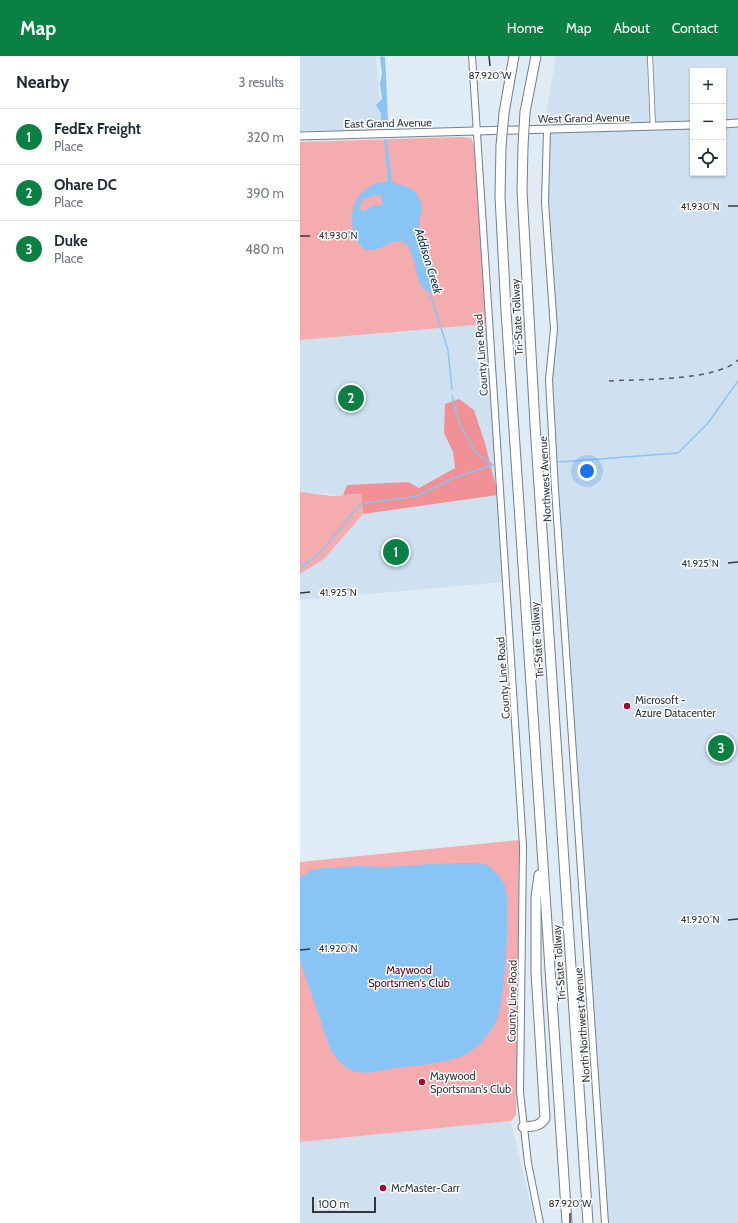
<!DOCTYPE html>
<meta charset="utf-8">
<style>
:root{--surface:#fff;--page:#f6f6f7;--text:#1f2937;--muted:#747a83;--line:#e0e1e3;--accent:#0b8043}
body{margin:0;font-family:Cabin,sans-serif;background:var(--page);color:var(--text)}
.controls{position:absolute;right:12px;top:12px;display:grid;overflow:hidden;border-radius:0px;box-shadow:0 1px 3px #0004}
.controls button{width:36px;height:36px;display:grid;place-items:center;padding:0;border:0;border-bottom:1px solid var(--line);background:var(--surface);color:var(--text);font:20px sans-serif}
.scale{position:absolute;left:12px;bottom:10px;width:64px;box-sizing:border-box;padding-left:4px;border:2px solid #33383c;border-top:0;font-size:11px;line-height:14px;white-space:nowrap;color:#33383c;-webkit-text-stroke:3px #fff;paint-order:stroke}
.you{position:absolute;left:287px;top:415px;width:14px;height:14px;margin:-10px;border:3px solid #fff;border-radius:50%;background:#1a73e8;box-shadow:0 0 0 6px #1a73e833}
.badge{display:grid;place-items:center;width:26px;height:26px;border-radius:50%;background:var(--accent);color:#fff;font-size:13px;font-weight:700}
.pin{position:absolute;translate:-50% -50%;border:2px solid #fff;box-shadow:0 1px 4px #0006}
.list{margin:0;padding:0;list-style:none}
h2{display:flex;justify-content:space-between;align-items:center;height:52px;margin:0;padding:0 16px;font-size:17px}
h2 small{font-size:13px;font-weight:400;color:var(--muted)}
.list li{display:grid;grid-template-columns:26px 1fr auto;gap:12px;align-items:center;box-sizing:border-box;height:56px;padding:0 16px;border-top:1px solid var(--line)}
.list b{display:block;font-size:15px;white-space:nowrap}
.list p{margin:0;font-size:13px;white-space:nowrap;color:var(--muted)}
.list em{font-size:13px;font-style:normal;color:var(--muted)}
.icon{flex:none;width:22px;height:22px;fill:none;stroke:currentColor;stroke-width:2;stroke-linecap:round;stroke-linejoin:round}
.map{position:relative;flex:none;width:438px;height:1167px;overflow:hidden}
header{display:flex;align-items:center;gap:24px;box-sizing:border-box;height:56px;padding:0 20px;background:var(--accent);color:#fff}
header strong{font-size:19px}
nav{display:flex;gap:22px;margin-inline-start:auto;font-size:14px}
main{display:flex}
aside{flex:1;background:var(--surface)}
.map>svg:first-child{display:block}
</style>
<header>
<strong>Map</strong>
<nav><a>Home</a><a>Map</a><a>About</a><a>Contact</a></nav>
</header>
<main>
<aside>
<h2>Nearby<small>3 results</small></h2>
<ul class="list">
<li><span class="badge">1</span><div><b>FedEx Freight</b><p>Place</p></div><em>320 m</em></li>
<li><span class="badge">2</span><div><b>Ohare DC</b><p>Place</p></div><em>390 m</em></li>
<li><span class="badge">3</span><div><b>Duke</b><p>Place</p></div><em>480 m</em></li>
</ul>
</aside>
<div class="map">
<svg width="438" height="1167" viewBox="0 0 438 1167">
<rect width="100%" height="100%" fill="#dfebf5"/>
<g fill="#cfe1f1">
<path d="M0 0H76L82 73 0 75Z"/>
<path d="M256 0H438V63H423V15H393V65L244 71Z"/>
<path d="M423 68H438V1167H305L249 324 254 273 245 146 247 74 393 69V117H423Z"/>
<path d="M187 268 204 526 0 544V518L24 503 63 458 197 439 185 387 174 354 150 389 153 396 155 412 119 432 47 429 43 439 0 436V284Z"/>
<path d="M211 1065 235 1167H0V1086Z"/>
</g>
<g fill="#f4acae">
<path d="M160 81 171 82 174 90 187 268 0 284V86Z"/>
<path d="M0 436 33 440 61 438 63 458 24 503 0 518Z"/>
<path d="M219 784 218 970 216 1059 211 1065 0 1086V806Z"/>
</g>
<path fill="#f19196" d="M159 343 174 354 185 387 198 439 63 458 61 438 43 439 47 429 108 426 119 432 155 412 153 396 144 377 145 348Z"/>
<g fill="#88c5f5" fill-rule="evenodd">
<path d="M80 0 85 1 88 64 85 70 81 68V57L76 49 82 43 80 28 82 18Z"/>
<path d="M84 84H87L92 126C100 130 110 129 116 137 126 148 118 160 120 173 125 196 139 206 132 235H126C113 224 118 199 104 186 92 180 82 198 64 193 49 180 47 149 63 136 66 133 71 129 76 127 80 126 84 127 88 125ZM77 139H81L83 148 72 150 64 155 59 153 63 143Z"/>
<path d="M130 808C141 808 179 805 187 809 194 814 202 822 205 830 211 846 205 949 196 965 191 976 181 988 171 995 157 1006 113 1010 95 1012 63 1017 52 1024 31 995L0 905V822L11 814 24 812 59 810 87 811Z"/>
</g>
<g fill="none" stroke-linecap="round" stroke-linejoin="round">
<g stroke="#88c5f5" stroke-width="1.5">
<path d="M129 234 148 294 152 333"/>
<path d="M152 340 160 369 176 397 193 409"/>
<path d="M259 406 378 397 408 367 438 325"/>
<path d="M0 511C27 497 40 468 61 448L117 440 156 421 193 409"/>
</g>
<defs>
<path id="minor" d="M350 0 353 71"/>
<g id="tertiary">
<path d="M172 0 223 790 220 1036 228 1107 240 1167"/>
<path d="M247 74 245 146 254 273 249 324 255 433 305 1167"/>
</g>
<g id="secondary">
<path d="M423 68 438 67"/>
<path d="M0 80 393 69"/>
</g>
<g id="motorway">
<path d="M225 56 236 0"/>
<path d="M204 57 214 0"/>
<path d="M201 90 200 140 206 255 267 1167"/>
<path d="M223 90 222 135 235 369 288 1167"/>
<path d="M223 1071C232 1070 240 1071 245 1062L236 916V841L239 819"/>
</g>
</defs>
<use href="#minor" stroke="#747f88" stroke-width="6"/>
<use href="#tertiary" stroke="#747f88" stroke-width="8"/>
<use href="#secondary" stroke="#747f88" stroke-width="9"/>
<use href="#motorway" stroke="#747f88" stroke-width="11"/>
<use href="#minor" stroke="#fff" stroke-width="4.5"/>
<use href="#tertiary" stroke="#fff" stroke-width="6"/>
<use href="#secondary" stroke="#fff" stroke-width="7"/>
<use href="#motorway" stroke="#fff" stroke-width="9"/>
<path stroke="#535a5f" stroke-width="1.5" stroke-dasharray="5 5" stroke-linecap="butt" d="M309 325C340 323 417 325 438 304"/>
<defs>
<g id="motorway-bridge">
<path d="M201 90 204 57"/>
<path d="M223 90 225 56"/>
</g>
</defs>
<use href="#motorway-bridge" stroke="#747f88" stroke-width="11" stroke-linecap="butt"/>
<use href="#motorway-bridge" stroke="#fff" stroke-width="9"/>
</g>
<path fill="none" stroke="#33383c" stroke-width="1.5" d="M189 0 190 10M428 150H438M0 180H10M428 507 438 506M0 537 10 536M428 864 438 863M0 894 10 893M270 1157V1167"/>
<g fill="#a40732" stroke="#fff" stroke-width="1.5">
<circle cx="327" cy="650" r="4"/>
<circle cx="122" cy="1026" r="4"/>
<circle cx="83" cy="1132" r="4"/>
</g>
<g text-anchor="middle" dominant-baseline="central" stroke-width="3" stroke-linejoin="round" paint-order="stroke">
<g font-size="11" fill="#33383c" stroke="#fff">
<text transform="translate(284 62) rotate(-1)">West Grand Avenue</text>
<text transform="translate(88 67) rotate(-1)">East Grand Avenue</text>
<text transform="translate(217 261) rotate(-93)">Tri-State Tollway</text>
<text transform="translate(181 299) rotate(-94)">County Line Road</text>
<text transform="translate(245 423) rotate(-93)">Northwest Avenue</text>
<text transform="translate(237 584) rotate(-94)">Tri-State Tollway</text>
<text transform="translate(203 622) rotate(-94)">County Line Road</text>
<text transform="translate(259 907) rotate(-94)">Tri-State Tollway</text>
<text transform="translate(212 945) rotate(-89)">County Line Road</text>
<text transform="translate(282 969) rotate(-94)">North Northwest Avenue</text>
</g>
<g font-size="11" fill="#33383c" stroke="#fff" text-anchor="start">
<text x="335" y="644">Microsoft -<tspan x="335" dy="13">Azure Datacenter</tspan></text>
<text x="130" y="1020">Maywood<tspan x="130" dy="13">Sportsman's Club</tspan></text>
<text x="91" y="1132">McMaster-Carr</text>
</g>
<g font-size="11" fill="#5a0218" stroke="#fff">
<text x="109" y="914">Maywood<tspan x="109" dy="13">Sportsmen's Club</tspan></text>
</g>
<g font-size="12" font-style="italic" fill="#0f3149" stroke="#fff">
<text transform="translate(129 205) rotate(73)">Addison Creek</text>
</g>
</g>
<g font-size="10" text-anchor="middle" fill="#33383c" stroke="#fff" stroke-width="3" stroke-linejoin="round" paint-order="stroke">
<text x="190" y="23">87.920°W</text>
<text x="400" y="154">41.930°N</text>
<text x="38" y="183">41.930°N</text>
<text x="400" y="511">41.925°N</text>
<text x="38" y="540">41.925°N</text>
<text x="400" y="867">41.920°N</text>
<text x="38" y="896">41.920°N</text>
<text x="270" y="1151">87.920°W</text>
</g>
</svg>
<div class="controls">
<button>+</button>
<button>−</button>
<button><svg class="icon" aria-label="locate" viewBox="0 0 24 24"><circle cx="12" cy="12" r="6"/><path d="M12 2v4M12 18v4M2 12h4M18 12h4"/></svg></button>
</div>
<div class="scale">100 m</div>
<div class="you"></div>
<div class="pin badge" style="left:96px;top:496px">1</div>
<div class="pin badge" style="left:51px;top:342px">2</div>
<div class="pin badge" style="left:421px;top:692px">3</div>
</div>
</main>
